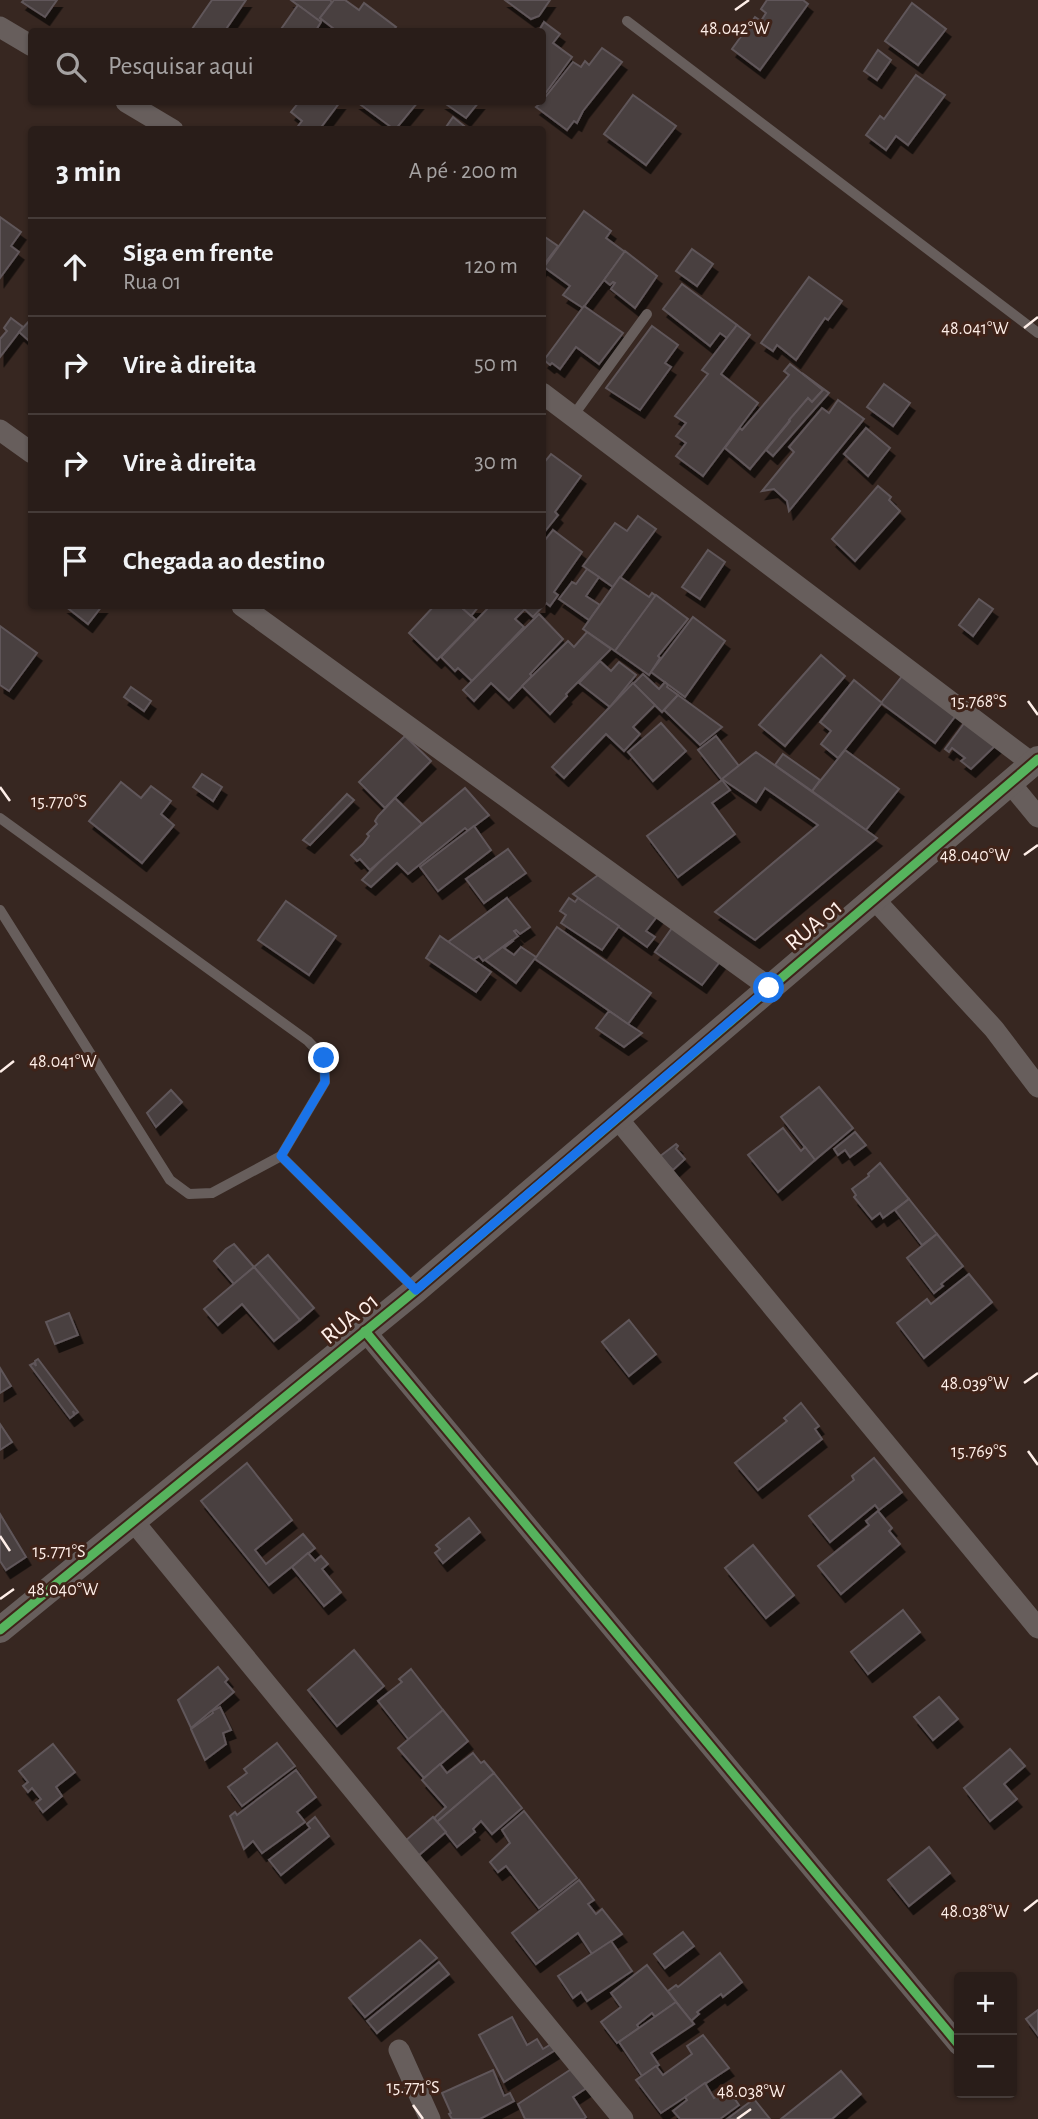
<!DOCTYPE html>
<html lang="pt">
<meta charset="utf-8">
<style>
:root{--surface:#291d19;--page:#312622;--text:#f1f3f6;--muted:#a5a2a2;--line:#453b38}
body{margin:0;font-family:"Alegreya Sans",sans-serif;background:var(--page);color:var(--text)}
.controls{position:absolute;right:21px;bottom:21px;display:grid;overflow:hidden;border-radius:7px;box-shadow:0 2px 5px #0004}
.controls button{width:63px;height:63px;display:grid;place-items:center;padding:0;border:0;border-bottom:2px solid var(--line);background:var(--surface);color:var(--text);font:35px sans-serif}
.stop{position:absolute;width:21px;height:21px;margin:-16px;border:5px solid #1a73e8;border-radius:50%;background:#fff}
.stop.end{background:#1a73e8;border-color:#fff;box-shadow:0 2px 7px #0008}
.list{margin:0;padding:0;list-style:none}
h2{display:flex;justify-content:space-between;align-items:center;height:91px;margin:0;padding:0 28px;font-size:30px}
h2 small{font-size:23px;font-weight:400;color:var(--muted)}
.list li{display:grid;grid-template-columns:46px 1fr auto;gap:21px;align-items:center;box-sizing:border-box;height:98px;padding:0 28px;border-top:2px solid var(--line)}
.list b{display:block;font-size:26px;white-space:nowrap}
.list p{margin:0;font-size:23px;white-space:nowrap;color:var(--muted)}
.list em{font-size:23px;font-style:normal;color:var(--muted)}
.icon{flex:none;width:38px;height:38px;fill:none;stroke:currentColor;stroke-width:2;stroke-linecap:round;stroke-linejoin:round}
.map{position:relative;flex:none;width:1038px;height:2119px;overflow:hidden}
.search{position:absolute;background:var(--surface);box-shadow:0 2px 5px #0004;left:28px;top:28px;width:518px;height:77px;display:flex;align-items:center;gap:18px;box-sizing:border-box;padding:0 24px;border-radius:7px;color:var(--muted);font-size:26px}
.panel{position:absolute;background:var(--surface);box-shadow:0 2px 5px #0004;left:28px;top:126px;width:518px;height:483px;border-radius:7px}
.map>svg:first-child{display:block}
</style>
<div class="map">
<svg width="1038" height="2119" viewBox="0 0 1038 2119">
<defs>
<filter id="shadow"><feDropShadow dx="4.5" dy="8" stdDeviation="0" flood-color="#0009"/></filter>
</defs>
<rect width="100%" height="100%" fill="#372721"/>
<g fill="#483f41" stroke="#60575a" stroke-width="2" filter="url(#shadow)">
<path d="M24 0H57L45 17 22 2Z"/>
<path d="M212 0H246L224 32H190Z"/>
<path d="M291 0H330L332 2 320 18 322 19 320 22Z"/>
<path d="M334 0H345L359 10 364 3 396 27 392 32H338L320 18Z"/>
<path d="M505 0H550L539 16 531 19Z"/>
<path d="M767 0H803L808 4 760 70 732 49 755 17 761 21 766 13 761 9Z"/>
<path d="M912 3 946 29 918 65 885 41Z"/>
<path d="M298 5 321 22 315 32H279Z"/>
<path d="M544 22 560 34 553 43 572 57 542 98V32H538Z"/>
<path d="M602 48 622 62 583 111 577 123 574 121 567 130 536 107 542 102 544 95 546 96 573 62 581 67 585 61 589 65Z"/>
<path d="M878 50 891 60 877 80 864 71Z"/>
<path d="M916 75 945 95 908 145 896 136 886 150 866 135 880 116 884 119Z"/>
<path d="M633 95 676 126 646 165 604 134Z"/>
<path d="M299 102H340L319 130H295L302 121 291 112Z"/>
<path d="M357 102H418L395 130Z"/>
<path d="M443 102H479L466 118Z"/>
<path d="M453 117 469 130H444Z"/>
<path d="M584 211 611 231 606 238 625 252 583 308 563 295 570 286 544 267Z"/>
<path d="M0 217 21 232 11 246 19 252 0 278Z"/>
<path d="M542 235 558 246 542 267Z"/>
<path d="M692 249 713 264 697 286 676 271Z"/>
<path d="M625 251 657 276 635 308 611 289 615 283 613 282 610 285 604 280Z"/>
<path d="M809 277 842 301 828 320 825 318 796 360 777 345 773 351 761 343Z"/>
<path d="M682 284 737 325 727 338 720 333 710 346 663 309Z"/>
<path d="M584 306 623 333 599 364 576 347 560 369 552 363 550 365 544 360Z"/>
<path d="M11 318 23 327 0 357V339L7 331 4 328Z"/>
<path d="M32 318V336L28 340 19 332Z"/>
<path d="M737 325 750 335 721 374 758 403 703 476 676 456 686 443 676 436 686 423 675 416 708 374 702 370Z"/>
<path d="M652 326 678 345 665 363 671 367 640 410 606 388Z"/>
<path d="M790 364 823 390 812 402 808 398 750 469 725 448 740 428 742 430 789 375 784 371Z"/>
<path d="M802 373 829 393 773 456 766 450 790 421 789 420 808 398 812 402 823 390Z"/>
<path d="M884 384 910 403 893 426 867 407Z"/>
<path d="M838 400 864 419 789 511 787 501 774 489 762 491 794 452 789 447 822 408 829 413Z"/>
<path d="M866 428 890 448 868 476 844 454Z"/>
<path d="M551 454 581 476 555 512 558 515 542 535V465Z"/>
<path d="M878 486 891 497 889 500 900 511 855 561 832 539Z"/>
<path d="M638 516 656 529 613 587 583 566 615 523 627 531Z"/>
<path d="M553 530 582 552 554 592 558 595 550 606 542 600V544Z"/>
<path d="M708 550 725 562 700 599 682 587Z"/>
<path d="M587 569 599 577 586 596 600 605 589 620 559 599 572 582 576 584Z"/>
<path d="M620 577 649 597 652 593 656 596 615 651 583 629Z"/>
<path d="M656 595 688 619 658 656 660 658 649 675 615 651Z"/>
<path d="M979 599 993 609 973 636 959 625Z"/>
<path d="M542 600 546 603 533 617 521 606H542Z"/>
<path d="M65 606H102L88 624Z"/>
<path d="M434 606H460L476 620 437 660 409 633Z"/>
<path d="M460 606H479L471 616Z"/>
<path d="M490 606H521L525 609 515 619 524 627 472 681 458 668 455 671 441 657Z"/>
<path d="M539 614 563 639 530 674 532 676 509 700 491 683 474 701 463 690Z"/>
<path d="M693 617 725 641 685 697 651 672Z"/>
<path d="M0 626 37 653 9 691 0 685Z"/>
<path d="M587 632 611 649 566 694 567 696 550 714 522 686 568 641 574 647Z"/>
<path d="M821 655 845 676 785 746 759 725Z"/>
<path d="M600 661 611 671 619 662 636 675 610 707 579 683Z"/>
<path d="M907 670 960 710 935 743 881 703Z"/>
<path d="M643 674 659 689 665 682 668 685 667 687 678 695 662 712 633 684Z"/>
<path d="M854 680 882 703 838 758 821 744 831 731 820 722Z"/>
<path d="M633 683 655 705 633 727 640 734 624 751 606 734 564 778 552 767Z"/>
<path d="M131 687 151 701 144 711 124 697Z"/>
<path d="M678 695 722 727 700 745 664 710Z"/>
<path d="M968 718 999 742 971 769 961 761 965 758 952 748 949 752 945 749Z"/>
<path d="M661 723 686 751 653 781 628 752Z"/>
<path d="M405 736 431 761 385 808 359 782Z"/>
<path d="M716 736 739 766 722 780 698 750Z"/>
<path d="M845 750 899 789 866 830 812 791Z"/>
<path d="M756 752 877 838 755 940 715 912 818 825 765 788 756 802 722 779Z"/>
<path d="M783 754 820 780 812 791 775 765Z"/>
<path d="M202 774 222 787 213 801 193 787Z"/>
<path d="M722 780 730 790 712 803 735 834 678 877 647 836Z"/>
<path d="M121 782 141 798 151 786 171 801 161 814 174 825 142 863 89 821Z"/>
<path d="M465 788 489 815 468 831 465 828 408 874 397 863 371 887 362 880 388 853Z"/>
<path d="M347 794 354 800 310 845 303 840Z"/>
<path d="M395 798 422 824 370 870 360 859 357 861 351 855 363 844 369 836 367 834 377 824 375 821 378 816Z"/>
<path d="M474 826 491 850 438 891 420 867Z"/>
<path d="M508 849 526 873 484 903 466 879Z"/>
<path d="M606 869 662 910 646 931 655 937 647 947 573 894Z"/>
<path d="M507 898 530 927 520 934 516 930 514 931 518 936 483 961 479 956 473 960 448 942Z"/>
<path d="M569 898 575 902 578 898 619 926 602 950 561 923 566 915 560 911Z"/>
<path d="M286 901 336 936 309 975 258 940Z"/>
<path d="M677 921 725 955 702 985 655 952Z"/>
<path d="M557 927 651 993 628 1024 535 959Z"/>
<path d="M440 936 491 972 476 992 426 958Z"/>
<path d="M512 940 513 941 504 948 514 955 521 947 536 957 516 983 485 960Z"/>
<path d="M609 1011 628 1024 642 1033 624 1047 596 1028Z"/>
<path d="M819 1087 853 1128 815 1160 781 1117Z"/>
<path d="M171 1090 182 1102 156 1127 147 1113Z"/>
<path d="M783 1128 801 1151 805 1147 815 1160 778 1192 748 1155Z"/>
<path d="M855 1132 866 1145 850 1157 845 1150 838 1155 834 1149Z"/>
<path d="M676 1144 678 1146 676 1149 685 1159 673 1170 659 1157Z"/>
<path d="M880 1163 909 1199 883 1218 880 1213 872 1219 854 1197 856 1195 852 1189 869 1176 868 1174Z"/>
<path d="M909 1199 937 1234 922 1245 895 1210Z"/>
<path d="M937 1234 963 1266 941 1284 943 1286 934 1293 907 1258Z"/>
<path d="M234 1244 254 1267 234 1284 214 1261 226 1249Z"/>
<path d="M268 1255 314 1308 300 1320 254 1267Z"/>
<path d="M254 1267 300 1320 274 1341 242 1304 218 1325 204 1309Z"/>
<path d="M969 1274 992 1302 924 1358 897 1323 927 1299 931 1304Z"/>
<path d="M69 1313 78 1335 55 1344 46 1322Z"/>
<path d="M629 1320 656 1354 629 1376 602 1342Z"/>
<path d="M38 1359 78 1412 75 1414 73 1411 74 1415 70 1418 30 1365 34 1363 36 1366 35 1361Z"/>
<path d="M0 1368 11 1386 0 1393Z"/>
<path d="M801 1403 819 1426 815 1429 822 1439 758 1490 735 1463 787 1421 784 1418Z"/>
<path d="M0 1424 12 1442 0 1450Z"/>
<path d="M874 1458 902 1492 879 1510 875 1505 830 1542 809 1516 854 1480 852 1476Z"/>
<path d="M247 1463 292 1520 255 1550 266 1564 303 1534 315 1548 269 1585 201 1501Z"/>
<path d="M878 1511 892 1528 889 1531 900 1544 841 1594 818 1566 869 1525 866 1521Z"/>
<path d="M0 1514 26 1557 6 1570 0 1561Z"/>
<path d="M469 1518 480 1532 443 1563 435 1553 440 1549 436 1545Z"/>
<path d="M753 1545 794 1595 766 1618 725 1568Z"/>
<path d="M308 1553 315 1561 321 1556 328 1564 322 1569 341 1592 324 1606 292 1567Z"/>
<path d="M903 1610 920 1632 868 1674 851 1652Z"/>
<path d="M354 1650 384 1686 337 1726 308 1690Z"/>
<path d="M218 1667 228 1679 225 1682 234 1692 191 1728 178 1700Z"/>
<path d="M411 1669 443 1710 409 1740 378 1701 402 1682 399 1679Z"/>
<path d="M939 1697 958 1719 933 1740 914 1717Z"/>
<path d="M220 1707 231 1730 223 1733 226 1744 205 1760 191 1729 213 1713 212 1711Z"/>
<path d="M443 1710 468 1741 424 1778 398 1748Z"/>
<path d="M277 1743 295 1766 242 1806 228 1787 247 1773 244 1769Z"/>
<path d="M53 1744 75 1772 56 1787 62 1796 43 1812 36 1803 41 1799 32 1788 28 1792 23 1786 28 1782 19 1771Z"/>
<path d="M1010 1749 1025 1766 1004 1784 1017 1799 990 1821 964 1788Z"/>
<path d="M473 1753 481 1763 484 1761 494 1773 437 1822 434 1818 446 1807 422 1780 440 1764 447 1773Z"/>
<path d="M296 1770 316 1797 297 1812 305 1822 262 1853 253 1841 244 1849 230 1816 235 1812 237 1815Z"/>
<path d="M494 1773 522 1808 492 1834 481 1821 473 1829 475 1832 457 1847 437 1822Z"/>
<path d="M524 1811 577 1878 539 1908 506 1866 498 1872 490 1862 510 1843 502 1830Z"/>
<path d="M315 1817 329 1836 281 1875 269 1860 310 1828 307 1824Z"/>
<path d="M433 1817 446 1832 418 1856 405 1841Z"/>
<path d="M929 1847 950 1873 909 1906 888 1880Z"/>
<path d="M579 1880 594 1900 588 1904 596 1914 602 1909 622 1934 592 1954 578 1933 536 1964 512 1933Z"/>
<path d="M683 1932 694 1946 665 1968 654 1954Z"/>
<path d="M420 1940 437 1958 365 2017 349 1998Z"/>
<path d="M611 1941 632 1971 587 2001 581 1992 573 1998 558 1976Z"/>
<path d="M720 1953 742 1982 723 1997 721 1994 697 2012 699 2014 691 2021 668 1991 676 1985 678 1987Z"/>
<path d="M439 1962 449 1974 377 2033 367 2021Z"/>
<path d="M647 1965 676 2002 655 2017 652 2013 637 2025 639 2028 617 2043 601 2022 621 2007 611 1993Z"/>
<path d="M676 2002 694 2024 651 2053 659 2065 642 2076 619 2042Z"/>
<path d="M1038 2010V2035L1026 2019Z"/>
<path d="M512 2017 527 2045 537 2039 543 2049 553 2043 557 2049 504 2082 479 2035Z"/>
<path d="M703 2035 729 2068 661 2113 636 2080 656 2066 663 2075 692 2054 687 2046Z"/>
<path d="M579 2064 594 2083 573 2097 586 2117 584 2119H525L518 2104Z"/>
<path d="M493 2070 504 2096 510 2093 514 2101 480 2119H452L449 2114 451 2113 442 2093Z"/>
<path d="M841 2071 861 2094 832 2119H781Z"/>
<path d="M705 2083 714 2098 727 2088 739 2105 720 2119H680L673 2111 687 2100 685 2097Z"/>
<path d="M754 2099 770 2119H727L743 2107Z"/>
</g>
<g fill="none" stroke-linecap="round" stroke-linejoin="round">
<g stroke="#675e5c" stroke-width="10">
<path d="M627 21 1038 333"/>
<path d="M573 416 647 314"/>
<path d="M0 818 308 1041 324 1058 325 1082 281 1156"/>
<path d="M0 910 170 1180 189 1194 212 1193 281 1156 416 1290"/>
</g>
<g stroke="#675e5c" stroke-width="21">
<path d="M0 27 32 46"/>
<path d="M126 102 173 130"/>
<path d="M542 393 1033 764"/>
<path d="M0 430 32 453"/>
<path d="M242 606 770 988"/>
<path d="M1010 783 1038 817"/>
<path d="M874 899 994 1029 1038 1087"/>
<path d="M617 1118 1038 1628"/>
<path d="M365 1331 959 2045"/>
<path d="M134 1522 623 2119"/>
<path d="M399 2050 430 2119"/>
</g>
<path stroke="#675e5c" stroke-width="26" d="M0 1630 416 1290 1038 759"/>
<defs>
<g id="cycleway">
<path d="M365 1331 959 2045"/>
<path d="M0 1630 416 1290 1038 759"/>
</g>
</defs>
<use href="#cycleway" stroke="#3f2319" stroke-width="13"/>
<use href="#cycleway" stroke="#56b35d" stroke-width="9"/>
</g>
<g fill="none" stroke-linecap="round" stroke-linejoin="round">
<path stroke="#1a73e8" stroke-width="9" d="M324 1058 325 1082 281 1156 416 1290 769 988"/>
</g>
<path fill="none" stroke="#feeee8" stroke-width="2.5" d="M735 10 749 0M1024 328 1038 317M1028 701 1038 715M0 787 10 801M1024 855 1038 845M0 1072 14 1061M1024 1383 1038 1373M1028 1451 1038 1465M0 1536 10 1551M0 1599 14 1589M1024 1911 1038 1900M413 2105 423 2119M737 2119 751 2109"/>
<g text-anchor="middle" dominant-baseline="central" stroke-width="6" stroke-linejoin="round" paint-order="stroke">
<g font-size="24" fill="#feeee8" stroke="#3f2319">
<text transform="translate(814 925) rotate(-40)">RUA 01</text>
<text transform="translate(350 1319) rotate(-39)">RUA 01</text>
</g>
</g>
<g font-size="18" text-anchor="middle" fill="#feeee8" stroke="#3f2319" stroke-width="6" stroke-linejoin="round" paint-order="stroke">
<text x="735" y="34">48.042°W</text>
<text x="975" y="334">48.041°W</text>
<text x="979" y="707">15.768°S</text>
<text x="59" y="807">15.770°S</text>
<text x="975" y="861">48.040°W</text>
<text x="63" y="1067">48.041°W</text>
<text x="975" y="1389">48.039°W</text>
<text x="979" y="1457">15.769°S</text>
<text x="59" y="1557">15.771°S</text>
<text x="63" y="1595">48.040°W</text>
<text x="975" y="1917">48.038°W</text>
<text x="413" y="2093">15.771°S</text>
<text x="751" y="2097">48.038°W</text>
</g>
</svg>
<div class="controls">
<button>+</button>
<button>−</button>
</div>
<div class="stop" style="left:769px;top:988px"></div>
<div class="stop end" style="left:324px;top:1058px"></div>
<div class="search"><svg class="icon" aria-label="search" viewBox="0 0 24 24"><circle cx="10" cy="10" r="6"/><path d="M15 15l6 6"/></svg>Pesquisar aqui</div>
<section class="panel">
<h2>3 min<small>A pé · 200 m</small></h2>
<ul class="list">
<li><svg class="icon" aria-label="ahead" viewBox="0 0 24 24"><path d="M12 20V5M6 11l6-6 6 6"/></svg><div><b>Siga em frente</b><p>Rua 01</p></div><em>120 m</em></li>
<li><svg class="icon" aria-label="right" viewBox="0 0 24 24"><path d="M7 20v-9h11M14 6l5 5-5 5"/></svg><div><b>Vire à direita</b></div><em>50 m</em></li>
<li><svg class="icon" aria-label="right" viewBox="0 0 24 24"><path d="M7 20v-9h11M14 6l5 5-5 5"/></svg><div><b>Vire à direita</b></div><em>30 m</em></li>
<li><svg class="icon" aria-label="arrive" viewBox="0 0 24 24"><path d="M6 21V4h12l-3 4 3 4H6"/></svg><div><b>Chegada ao destino</b></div></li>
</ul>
</section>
</div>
